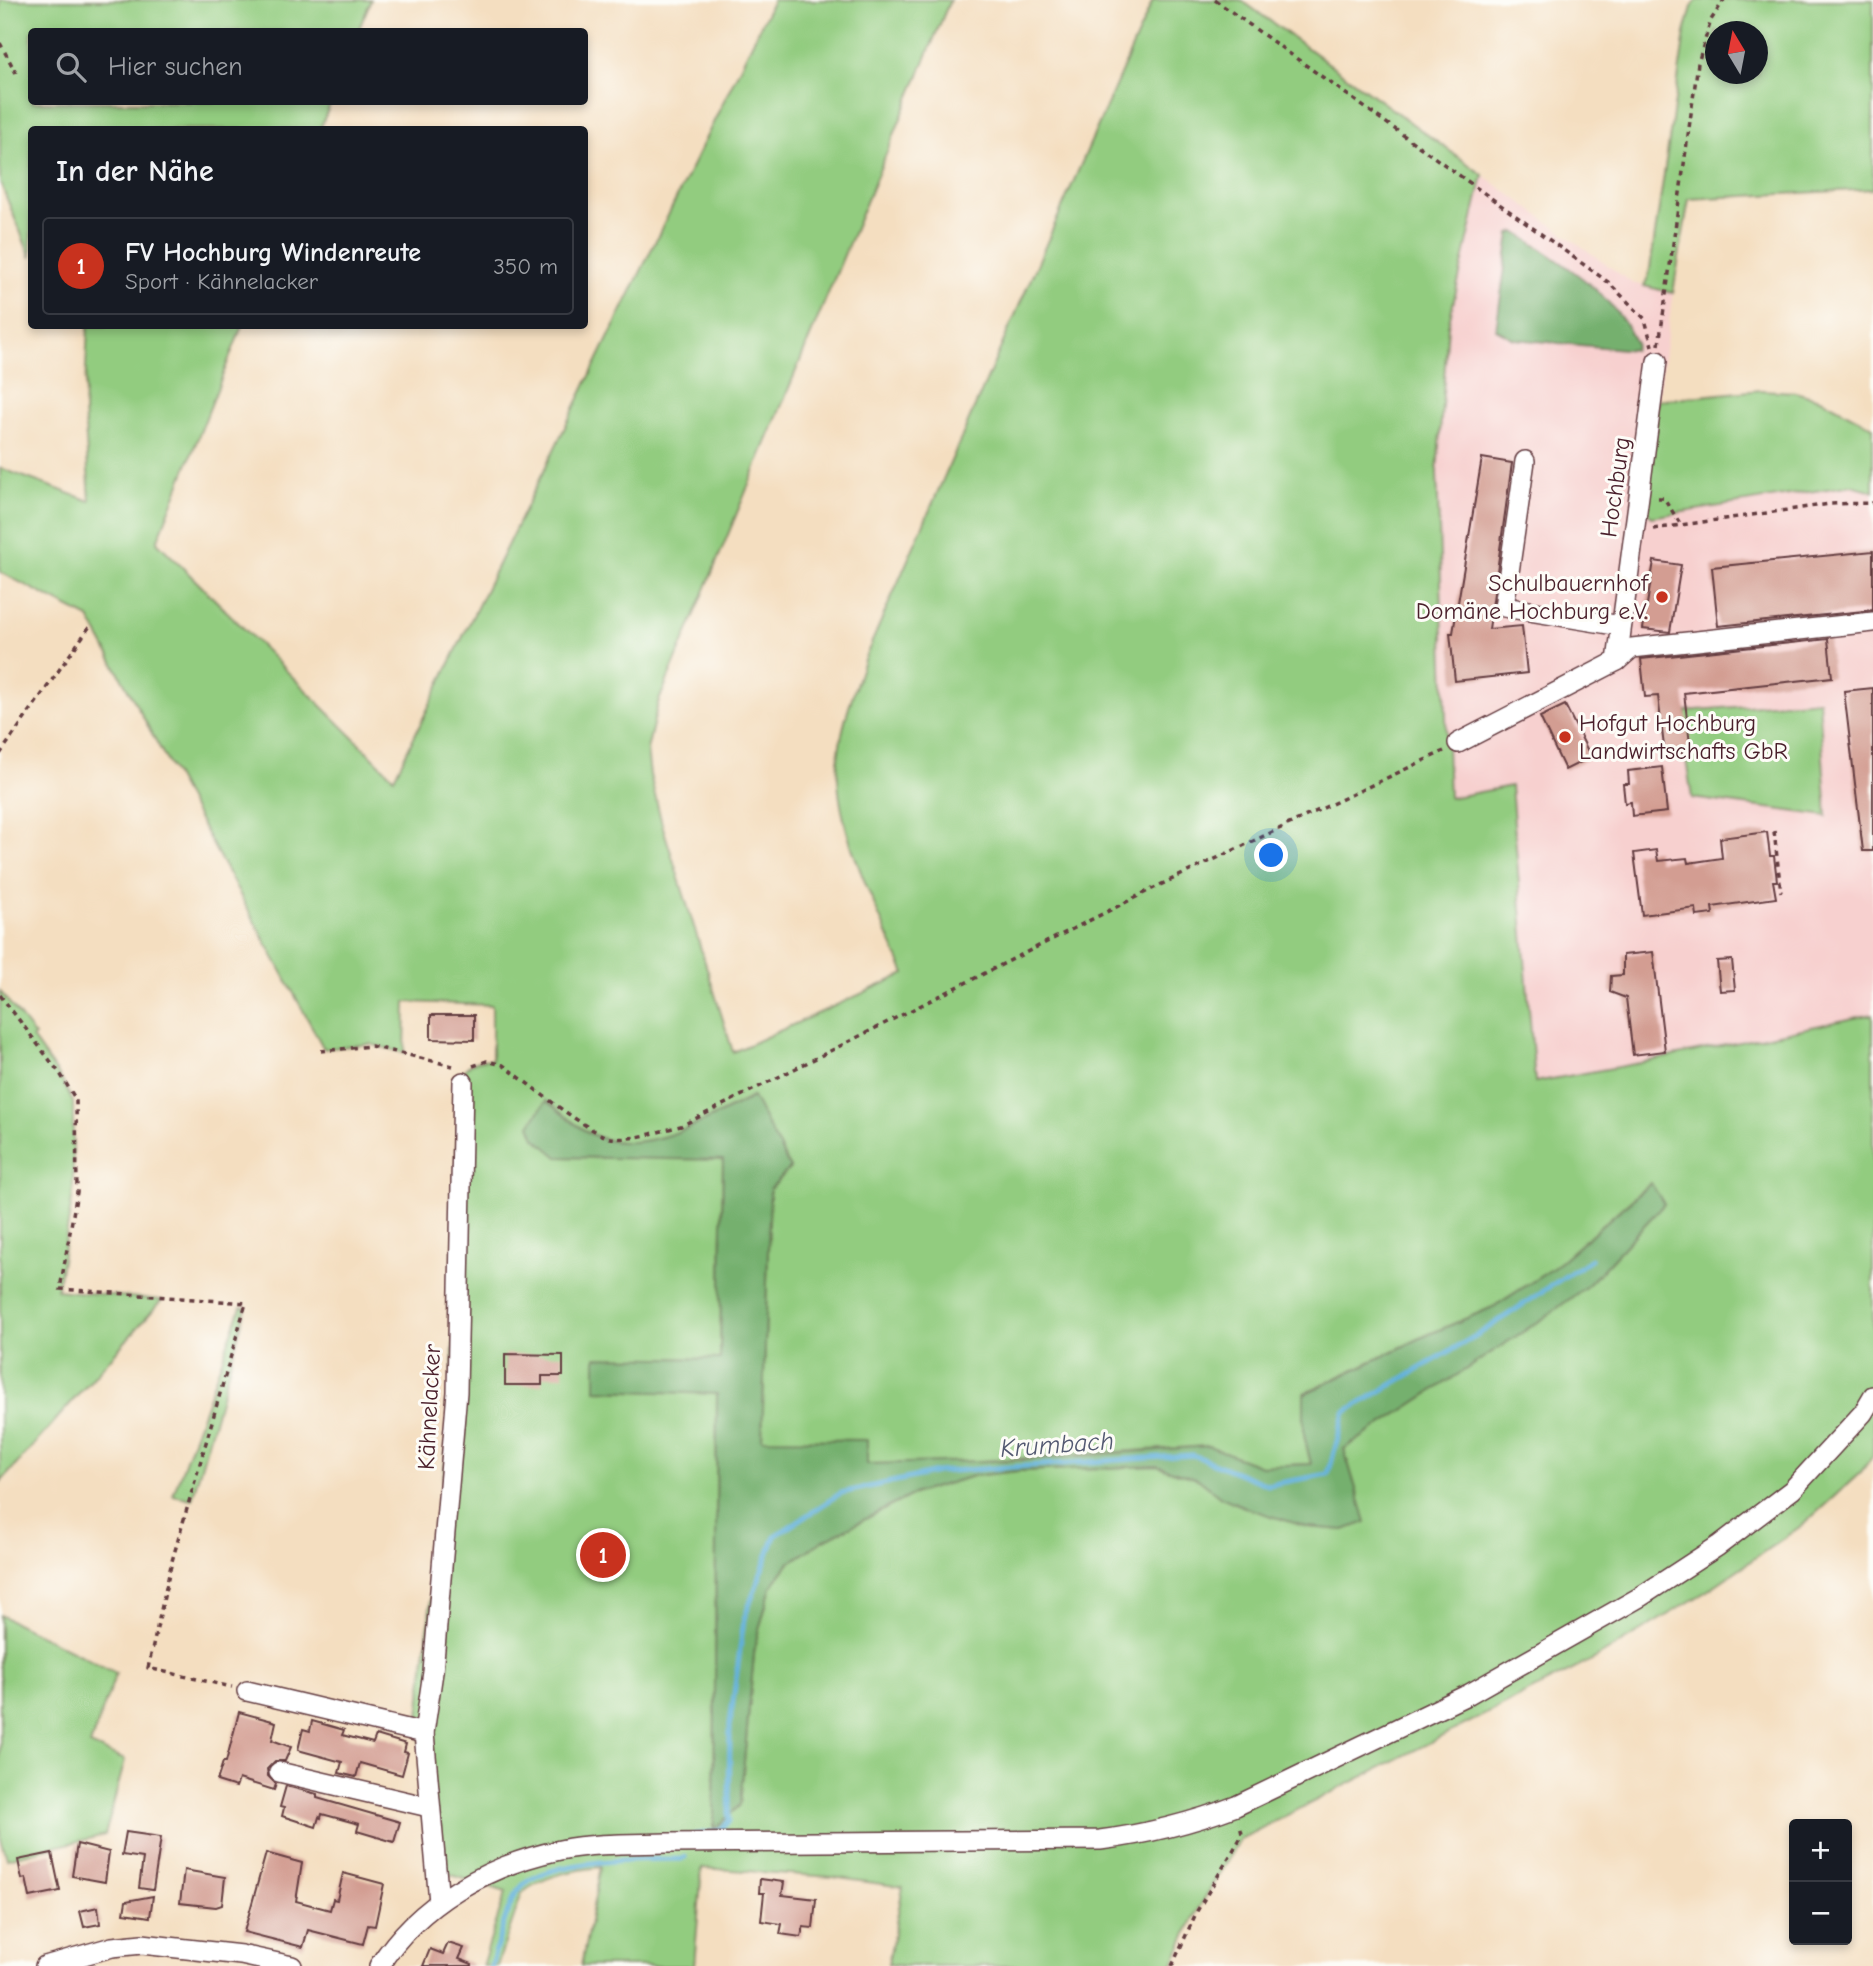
<!DOCTYPE html>
<html lang="de">
<meta charset="utf-8">
<style>
:root{--surface:#171b24;--page:#242831;--text:#f1f3f6;--muted:#9ea1a6;--line:#363941;--accent:#c8321e}
body{margin:0;font-family:"Comic Neue",sans-serif;background:var(--page);color:var(--text)}
.controls{position:absolute;right:21px;bottom:21px;display:grid;overflow:hidden;border-radius:7px;box-shadow:0 4px 10px #0003}
.controls button{width:63px;height:63px;display:grid;place-items:center;padding:0;border:0;border-bottom:2px solid var(--line);background:var(--surface);color:var(--text);font:35px sans-serif}
.compass{position:absolute;left:1705px;top:21px;width:63px;height:63px;border-radius:50%;background:var(--surface);box-shadow:0 4px 10px #0003;rotate:350deg}
.you{position:absolute;left:1272px;top:856px;width:24px;height:24px;margin:-18px;border:5px solid #fff;border-radius:50%;background:#1a73e8;box-shadow:0 0 0 10px #1a73e833}
.badge{display:grid;place-items:center;width:46px;height:46px;border-radius:50%;background:var(--accent);color:#fff;font-size:23px;font-weight:700}
.pin{position:absolute;translate:-50% -50%;border:4px solid #fff;box-shadow:0 2px 7px #0006}
.list{margin:0;padding:0;list-style:none}
h2{display:flex;justify-content:space-between;align-items:center;height:91px;margin:0;padding:0 28px;font-size:30px}
h2 small{font-size:23px;font-weight:400;color:var(--muted)}
.list li{display:grid;grid-template-columns:46px 1fr auto;gap:21px;align-items:center;box-sizing:border-box;height:98px;margin:0 14px 14px;padding:0 14px;border:2px solid var(--line);border-radius:7px}
.list b{display:block;font-size:26px;white-space:nowrap}
.list p{margin:0;font-size:23px;white-space:nowrap;color:var(--muted)}
.list em{font-size:23px;font-style:normal;color:var(--muted)}
.icon{flex:none;width:38px;height:38px;fill:none;stroke:currentColor;stroke-width:2;stroke-linecap:round;stroke-linejoin:round}
.map{position:relative;flex:none;width:1873px;height:1966px;overflow:hidden}
.search{position:absolute;background:var(--surface);box-shadow:0 4px 10px #0003;left:28px;top:28px;width:560px;height:77px;display:flex;align-items:center;gap:18px;box-sizing:border-box;padding:0 24px;border-radius:7px;color:var(--muted);font-size:26px}
.panel{position:absolute;background:var(--surface);box-shadow:0 4px 10px #0003;left:28px;top:126px;width:560px;height:203px;border-radius:7px}
.map>svg:first-child{display:block}
</style>
<div class="map">
<svg width="1873" height="1966" viewBox="0 0 1873 1966">
<rect width="100%" height="100%" fill="#fdfcf7"/>
<filter id="ink" filterUnits="userSpaceOnUse"><feTurbulence type="fractalNoise" baseFrequency=".0143" numOctaves="2"/><feDisplacementMap in="SourceGraphic" scale="14" xChannelSelector="R" yChannelSelector="G"/><feConvolveMatrix kernelMatrix="1 2 1 2 8 2 1 2 1" color-interpolation-filters="sRGB"/></filter>
<filter id="wash" filterUnits="userSpaceOnUse"><feTurbulence type="fractalNoise" baseFrequency=".00686" numOctaves="4" result="noise"/><feDisplacementMap in="SourceGraphic" scale="28" xChannelSelector="R" yChannelSelector="G"/><feGaussianBlur stdDeviation="1.57" result="paint"/><feColorMatrix in="noise" values="0 0 0 0 0 0 0 0 0 0 0 0 0 0 0 0 0 1.4 0 .05"/><feComposite in="paint" operator="in"/></filter>
<g filter="url(#wash)">
<rect width="100%" height="100%" fill="#f4dec0"/>
<path fill="#f7d0cf" fill-rule="evenodd" d="M1483 175 1632 283 1673 293 1658 400 1651 517 1852 485 1873 491V1014L1640 1063 1535 1082 1511 786 1449 798 1437 473 1448 326ZM1685 753 1819 817 1785 810Z"/>
<g fill="#92cc7f" stroke="#6e7655" stroke-width="2" fill-rule="evenodd">
<path d="M0 0H371L358 31 32 32V102H331L320 129 32 130 31 258 0 182Z"/>
<path d="M773 0H950L658 703 647 750 650 775 662 824 733 1052 905 974C878 910 833 829 838 759 841 726 854 692 864 660L1153 0H1241L1483 175 1448 326 1437 473 1449 798 1511 786 1535 1082 1640 1063 1873 1014V1455L1861 1472 1804 1524 1707 1591 1596 1658 1240 1839 1197 1911 1172 1966H902L888 1964 903 1887 832 1877 702 1868 694 1966H581L601 1867C573 1870 545 1875 522 1893L497 1966H482L506 1892 439 1871 418 1726 452 1392 459 1080C466 1063 475 1060 492 1059V1005L406 1002 405 1053 370 1044 324 1049 89 618 0 572V468L90 501 84 410 88 326H242L157 542 394 778ZM752 1097 790 1168 770 1189 762 1440H867L866 1464 947 1463 1208 1446 1261 1466 1311 1464 1304 1435V1393L1425 1336 1493 1307 1552 1269 1650 1183 1664 1204 1588 1285 1544 1318 1344 1449 1365 1522 1344 1530 1307 1527 1247 1508 1221 1497 1198 1479 1157 1466 1017 1471 973 1476 916 1493 824 1540 789 1563 771 1587 755 1644 740 1805 714 1829 717 1393 596 1390V1358L720 1359 723 1159 558 1157 546 1101C560 1111 574 1125 590 1133 640 1161 707 1119 752 1097Z"/>
<path d="M1697 0H1873V189L1689 199 1673 293 1644 286 1649 275 1685 33 1692 7ZM1716 32H1758V74H1716Z"/>
<path d="M1761 390 1795 392 1823 400 1873 427V491L1852 485 1652 517 1642 504 1658 400Z"/>
<path d="M1819 700 1827 816 1692 798 1685 753 1686 711Z"/>
<path d="M0 991 35 1036 32 1038 60 1077 73 1102V1194L57 1290 162 1300 0 1483Z"/>
<path d="M241 1307 246 1308 192 1499 173 1495Z"/>
<path d="M0 1615 116 1673 90 1745 125 1760 105 1835 7 1858 0 1836Z"/>
</g>
<g fill="#75b06e" stroke="#60684c" stroke-width="2">
<path d="M1516 232C1560 262 1614 292 1636 344L1634 350 1514 339 1496 329 1510 234Z"/>
<path d="M753 1097 790 1168 770 1189 762 1439 867 1440V1464L1020 1460 1209 1446 1261 1466 1311 1464 1304 1435V1394L1425 1336 1493 1307 1552 1269 1651 1183 1664 1204 1588 1285 1544 1318 1344 1449 1366 1522 1344 1530 1307 1527 1247 1508 1221 1497 1198 1479 1157 1466 1017 1471 973 1476 916 1493 824 1540 789 1563 771 1587 755 1644 740 1805 714 1830 717 1394 596 1390V1357L720 1359 723 1160 558 1157 535 1138 530 1125 546 1101C560 1111 574 1125 589 1133 640 1161 707 1119 753 1097Z"/>
</g>
<g fill="none" stroke-linecap="round" stroke-linejoin="round">
<g stroke="#60b0da" stroke-width="5">
<path d="M693 1835 719 1831 729 1821 730 1724 744 1619 775 1536 841 1493 937 1472 1193 1455 1268 1485 1328 1474 1345 1412 1479 1334 1591 1259"/>
<path d="M491 1966C498 1945 507 1900 523 1885 552 1859 643 1859 682 1859L685 1857"/>
</g>
</g>
<g id="blocks">
<g fill="#d39d92">
<path d="M1482 458 1512 463 1489 629 1522 626 1527 673 1455 681 1450 633H1453Z"/>
<path d="M1873 551V610L1718 626 1712 567Z"/>
<path d="M1654 561 1681 565 1670 632 1643 629Z"/>
<path d="M1828 639 1832 677 1684 693 1691 752 1665 755 1658 696 1645 697 1641 659Z"/>
<path d="M1873 688V851H1863L1844 691Z"/>
<path d="M1565 705 1591 757 1565 770 1540 717Z"/>
<path d="M1662 767 1667 812 1632 816 1631 802 1625 803 1623 784H1629L1628 771Z"/>
<path d="M1767 832 1770 856H1774L1777 881H1773L1776 898 1712 907 1713 914 1697 916 1696 908 1642 915 1634 853 1656 850 1658 861 1687 858 1688 863 1722 858 1720 838Z"/>
<path d="M1653 952 1665 1051 1633 1055 1626 998 1610 992 1611 976 1623 975V955Z"/>
<path d="M1732 960 1735 990 1720 991 1717 961Z"/>
<path d="M431 1015H474V1040L431 1039Z"/>
<path d="M505 1354 563 1355V1376H542V1385H505Z"/>
<path d="M239 1712 276 1722 272 1740 291 1747 285 1761H275L267 1769 268 1776 276 1784 274 1790 239 1779 236 1787 217 1781 223 1762H226Z"/>
<path d="M312 1721 344 1730 342 1735 373 1743 376 1735 406 1744 404 1752 408 1753 402 1775 360 1763 356 1777 339 1773 342 1762 298 1750 303 1729 310 1731Z"/>
<path d="M286 1786 317 1794V1798L400 1822 394 1842 357 1831 359 1824 322 1814 321 1818 319 1817 316 1827 282 1816 284 1808 280 1807Z"/>
<path d="M126 1832 161 1837 153 1890 139 1888 143 1858 122 1855Z"/>
<path d="M77 1844 109 1852 105 1882 72 1876Z"/>
<path d="M52 1853 60 1891 30 1897 26 1878 22 1879 18 1860Z"/>
<path d="M266 1853 302 1863 296 1901 330 1910 333 1899 337 1900 343 1873 384 1884 375 1926 368 1925 363 1944 308 1930 303 1947 244 1932Z"/>
<path d="M184 1870 225 1877 222 1905 216 1907 180 1903Z"/>
<path d="M760 1879 784 1882 782 1895 816 1899 813 1928 803 1927 801 1937 780 1934 782 1924 761 1921 764 1893H759Z"/>
<path d="M153 1896 150 1917 124 1913 126 1901Z"/>
<path d="M98 1907 100 1924 84 1927 80 1911Z"/>
<path d="M448 1943 464 1948 459 1959 472 1964V1966H423L430 1949 443 1954Z"/>
</g>
</g>
</g>
<g filter="url(#ink)">
<use href="#blocks" fill-opacity="0" stroke="#643c41" stroke-width="2"/>
<g fill="none" stroke-linecap="round" stroke-linejoin="round">
<defs>
<g id="minor">
<path d="M1525 461 1504 607 1621 626"/>
<path d="M1617 661 1632 648 1873 622"/>
<path d="M1458 743 1617 661 1657 361"/>
<path d="M247 1691 424 1733"/>
<path d="M279 1772 429 1807"/>
<path d="M439 1902 424 1733 433 1672 457 1392 463 1082"/>
<path d="M45 1966 112 1947 142 1944 241 1955 292 1966"/>
<path d="M379 1966C419 1903 488 1865 560 1850 595 1843 631 1844 667 1843L1100 1840C1148 1834 1191 1823 1236 1806L1469 1694 1640 1597 1718 1546 1792 1490 1863 1413 1873 1396"/>
</g>
</defs>
<use href="#minor" stroke="#643c41" stroke-width="22"/>
<g stroke="#643c41" stroke-width="3.5" stroke-dasharray="5 5" stroke-linecap="butt">
<path d="M1215 0 1608 282 1645 319 1652 346"/>
<path d="M0 43 16 73"/>
<path d="M1659 345 1698 63 1711 20 1724 0"/>
<path d="M1658 498H1664L1681 525"/>
<path d="M1653 529 1830 504 1873 503"/>
<path d="M0 754 90 626"/>
<path d="M1774 831 1781 892"/>
<path d="M0 995 61 1075 76 1100 77 1192 60 1289 246 1303 172 1561 148 1668 232 1687"/>
<path d="M321 1051 371 1046 453 1066"/>
<path d="M473 1066 487 1061 503 1065C524 1080 591 1135 611 1138 634 1141 659 1131 681 1126L1160 885 1444 751"/>
<path d="M1172 1966 1197 1911 1240 1839 1242 1834 1240 1825"/>
</g>
<use href="#minor" stroke="#fff" stroke-width="19"/>
</g>
</g>
<g fill="#c8321e" stroke="#fdfcf7" stroke-width="2.5">
<circle cx="1662" cy="597" r="7"/>
<circle cx="1565" cy="737" r="7"/>
</g>
<g text-anchor="middle" dominant-baseline="central" stroke-width="6" stroke-linejoin="round" paint-order="stroke">
<g font-size="24" fill="#4a1f2b" stroke="#fdfcf7">
<text transform="translate(1615 487) rotate(-82)">Hochburg</text>
<text transform="translate(429 1407) rotate(-87)">Kähnelacker</text>
</g>
<g font-size="24" fill="#4a1f2b" stroke="#fdfcf7" text-anchor="end">
<text x="1648" y="583">Schulbauernhof<tspan x="1648" dy="28">Domäne Hochburg e.V.</tspan></text>
<text x="1579" y="723" text-anchor="start">Hofgut Hochburg<tspan x="1579" dy="28">Landwirtschafts GbR</tspan></text>
</g>
<g font-size="26" font-style="italic" fill="#535971" stroke="#fdfcf7">
<text transform="translate(1057 1445) rotate(-4)">Krumbach</text>
</g>
</g>
</svg>
<div class="controls">
<button>+</button>
<button>−</button>
</div>
<svg class="compass" viewBox="-18 -18 36 36"><path d="M0-13l5 13h-10z" fill="#e53935"/><path d="M0 13l5-13h-10z" fill="#9ea1a6"/></svg>
<div class="you"></div>
<div class="pin badge" style="left:603px;top:1555px">1</div>
<div class="search"><svg class="icon" aria-label="search" viewBox="0 0 24 24"><circle cx="10" cy="10" r="6"/><path d="M15 15l6 6"/></svg>Hier suchen</div>
<section class="panel">
<h2>In der Nähe<small></small></h2>
<ul class="list">
<li><span class="badge">1</span><div><b>FV Hochburg Windenreute</b><p>Sport · Kähnelacker</p></div><em>350 m</em></li>
</ul>
</section>
</div>
